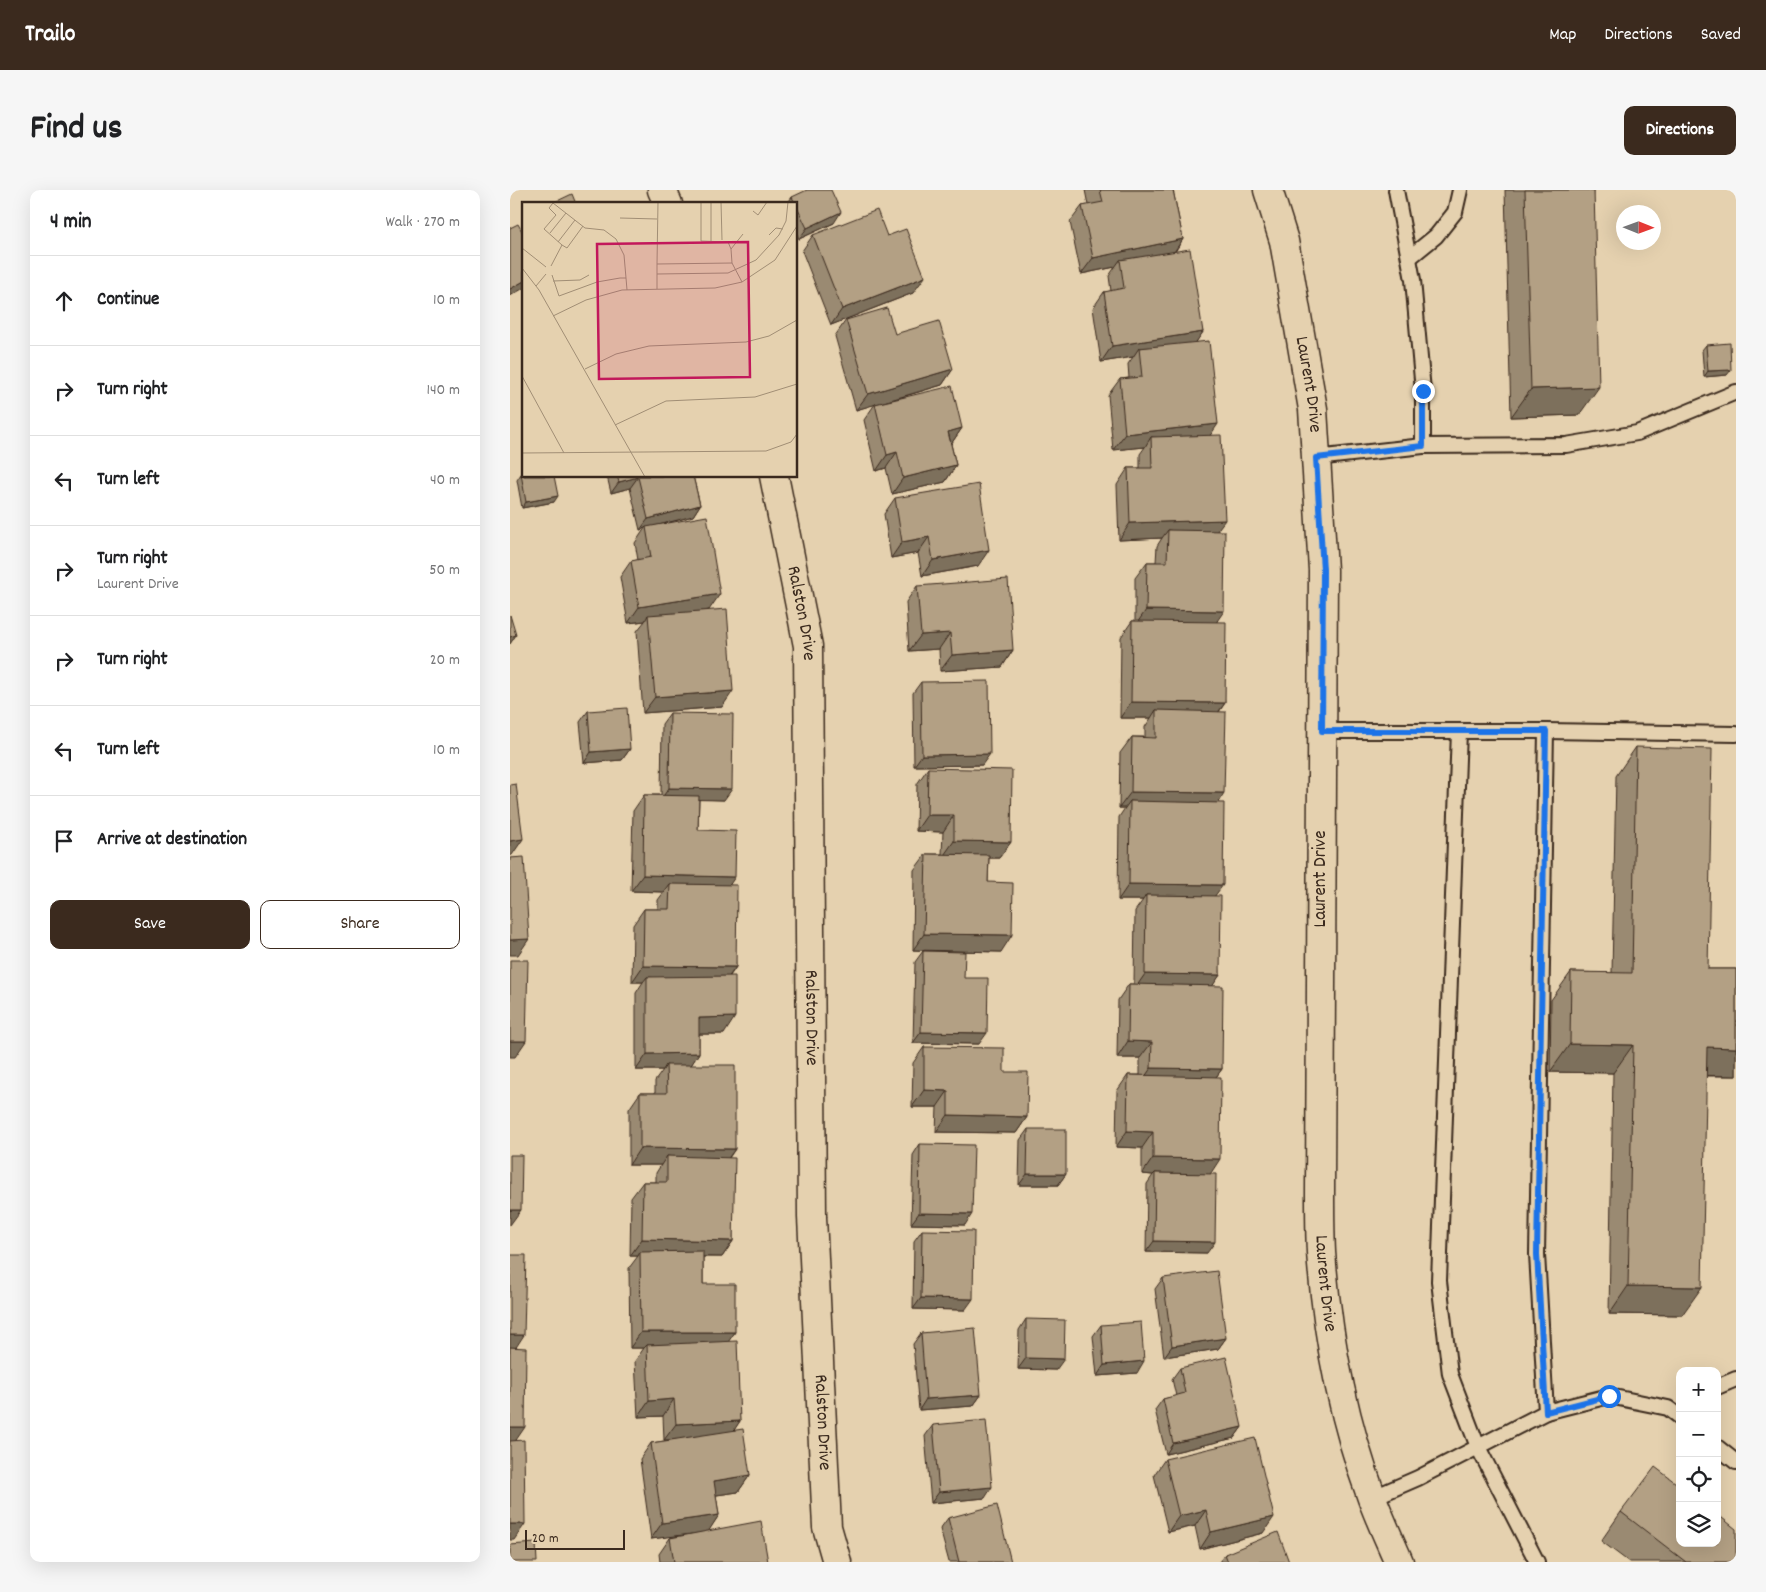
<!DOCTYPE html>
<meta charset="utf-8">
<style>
:root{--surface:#fff;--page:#f6f6f6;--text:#202124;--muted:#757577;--line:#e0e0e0;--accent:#3b2a1e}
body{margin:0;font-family:Dekko,sans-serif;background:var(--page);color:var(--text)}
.controls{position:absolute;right:15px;bottom:15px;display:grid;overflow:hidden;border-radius:10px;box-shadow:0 5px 20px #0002}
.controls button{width:45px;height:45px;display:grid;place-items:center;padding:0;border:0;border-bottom:1px solid var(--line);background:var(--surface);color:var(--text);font:25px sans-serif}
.compass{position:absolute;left:1106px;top:15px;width:45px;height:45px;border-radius:50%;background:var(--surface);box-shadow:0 5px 20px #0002;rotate:91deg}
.scale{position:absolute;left:15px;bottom:12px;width:100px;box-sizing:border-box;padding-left:5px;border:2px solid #3b2a1e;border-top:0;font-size:14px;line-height:18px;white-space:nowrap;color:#3b2a1e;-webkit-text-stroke:4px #e5d1af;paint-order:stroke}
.stop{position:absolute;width:15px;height:15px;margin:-11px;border:4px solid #1a73e8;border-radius:50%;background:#fff}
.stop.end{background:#1a73e8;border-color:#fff;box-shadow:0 1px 5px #0008}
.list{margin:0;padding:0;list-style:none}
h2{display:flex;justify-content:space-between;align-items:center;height:65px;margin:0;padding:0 20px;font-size:21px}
h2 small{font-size:16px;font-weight:400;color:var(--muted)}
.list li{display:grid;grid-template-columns:32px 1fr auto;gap:15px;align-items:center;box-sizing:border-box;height:90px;padding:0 20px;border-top:1px solid var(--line)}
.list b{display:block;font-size:19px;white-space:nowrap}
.list p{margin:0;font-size:16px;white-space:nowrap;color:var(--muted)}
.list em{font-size:16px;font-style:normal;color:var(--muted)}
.actions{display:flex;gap:10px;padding:15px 20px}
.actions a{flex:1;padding:11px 0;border:1px solid var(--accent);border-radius:10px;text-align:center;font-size:18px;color:var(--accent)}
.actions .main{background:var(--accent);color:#fff}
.icon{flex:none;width:28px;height:28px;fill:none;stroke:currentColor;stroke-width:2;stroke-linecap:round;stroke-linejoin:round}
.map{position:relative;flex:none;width:1226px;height:1372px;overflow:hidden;border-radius:10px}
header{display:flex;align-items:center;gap:30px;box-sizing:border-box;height:70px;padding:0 25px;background:var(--accent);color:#fff}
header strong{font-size:24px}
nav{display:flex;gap:28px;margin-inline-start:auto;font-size:18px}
.intro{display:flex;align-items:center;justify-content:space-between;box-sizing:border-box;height:120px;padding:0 30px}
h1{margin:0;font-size:35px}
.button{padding:12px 22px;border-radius:10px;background:var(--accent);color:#fff;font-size:18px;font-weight:700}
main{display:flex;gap:30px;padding:0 30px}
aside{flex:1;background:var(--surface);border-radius:10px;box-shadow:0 5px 20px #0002}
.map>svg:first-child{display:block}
</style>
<header>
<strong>Trailo</strong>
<nav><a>Map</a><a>Directions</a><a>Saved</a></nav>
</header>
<div class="intro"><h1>Find us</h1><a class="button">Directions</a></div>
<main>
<aside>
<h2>4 min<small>Walk · 270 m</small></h2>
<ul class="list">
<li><svg class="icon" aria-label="ahead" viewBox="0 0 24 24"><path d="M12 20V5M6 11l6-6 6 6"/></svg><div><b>Continue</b></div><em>10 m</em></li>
<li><svg class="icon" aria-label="right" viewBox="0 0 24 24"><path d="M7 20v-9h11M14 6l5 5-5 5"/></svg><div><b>Turn right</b></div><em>140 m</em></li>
<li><svg class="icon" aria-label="left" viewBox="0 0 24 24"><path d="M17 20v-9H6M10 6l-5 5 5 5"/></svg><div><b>Turn left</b></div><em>40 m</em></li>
<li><svg class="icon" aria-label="right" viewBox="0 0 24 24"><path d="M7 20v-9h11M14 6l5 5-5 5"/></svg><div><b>Turn right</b><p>Laurent Drive</p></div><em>50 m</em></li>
<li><svg class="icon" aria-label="right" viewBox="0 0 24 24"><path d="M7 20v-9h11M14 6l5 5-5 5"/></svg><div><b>Turn right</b></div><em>20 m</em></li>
<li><svg class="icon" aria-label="left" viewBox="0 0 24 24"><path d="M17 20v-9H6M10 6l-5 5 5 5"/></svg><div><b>Turn left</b></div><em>10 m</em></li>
<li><svg class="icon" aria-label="arrive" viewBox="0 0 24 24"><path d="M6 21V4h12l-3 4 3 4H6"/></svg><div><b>Arrive at destination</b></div></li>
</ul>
<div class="actions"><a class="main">Save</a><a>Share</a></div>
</aside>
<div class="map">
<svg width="1226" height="1372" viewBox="0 0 1226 1372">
<rect width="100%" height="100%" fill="#e5d1af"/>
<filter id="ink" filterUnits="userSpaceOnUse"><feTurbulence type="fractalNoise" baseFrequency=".02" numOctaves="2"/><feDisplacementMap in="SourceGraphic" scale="10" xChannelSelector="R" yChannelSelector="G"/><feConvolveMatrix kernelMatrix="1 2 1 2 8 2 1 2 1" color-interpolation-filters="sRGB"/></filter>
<g filter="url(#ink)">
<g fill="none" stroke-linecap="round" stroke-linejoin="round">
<defs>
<g id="service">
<path d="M899 68 926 46 945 22 950 0"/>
<path d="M913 256 1056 255 1127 243 1226 202"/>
<path d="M806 268 913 256V201L903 90 886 0"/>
<path d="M812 541H1036L1027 1064 1036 1222 908 1288 862 1308"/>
<path d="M949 541 929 1091 940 1184 968 1257 1027 1372"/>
<path d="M1036 541 1226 544"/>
<path d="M1207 1197 1226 1189"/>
<path d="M1036 1222 1099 1206 1158 1218 1170 1227"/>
<path d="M1207 1257 1226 1272"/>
</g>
<g id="minor">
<path d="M152 0 158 14"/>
<path id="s1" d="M758 0 774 51 803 219 813 380 810 1001C810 1022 810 1042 811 1062 817 1145 833 1230 862 1308 870 1330 880 1351 889 1372"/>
<path id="s2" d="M264 286 298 456 302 1027 317 1337 327 1372"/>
</g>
</defs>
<use href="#service" stroke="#3b2a1e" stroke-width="18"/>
<use href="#minor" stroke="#3b2a1e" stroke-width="31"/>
<use href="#service" stroke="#e5d1af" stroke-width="14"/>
<use href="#minor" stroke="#e5d1af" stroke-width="28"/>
</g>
<g fill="#9a8a72" stroke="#3b2a1e">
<path d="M575 0H663L673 49 665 62 693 142 686 152 700 245 707 340V432L715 513 709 522 708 613 705 706 710 785 702 796 712 879 706 887 700 984 697 1063 636 1062 637 994 643 985 632 984V958L606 957 607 901 618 885H630V868H607L608 810 619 794H624L625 721 633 710H608L609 627 615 618H609L610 563 622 547H635V537L641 528H610L611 447 622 431H625V388L637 372H646L647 356 652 348 609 350 607 295 618 278H630V264L635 257 603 260 598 205 610 189 619 188 618 174 623 167 591 172 583 118 594 102 601 101 599 86 605 77 571 84 560 32 572 16 578 15Z"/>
<path d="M995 0H1084L1069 225 1001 227Z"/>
<path d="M282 7 324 33 289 49 286 42V14H277Z"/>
<path d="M303 45 377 46 403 103 321 135 292 61Z"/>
<path d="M336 130 385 144 443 179 432 195 375 212 452 238 441 254 446 275 435 292 382 304 376 278 366 281 354 230 365 214 346 220 325 146Z"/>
<path d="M1196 155 1217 185 1194 187 1192 160Z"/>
<path d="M11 284 44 312 12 318 7 290Z"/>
<path d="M97 286H183L190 315 183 326 153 334 199 420 191 421 212 517 133 523 127 441 135 431 118 433 110 387 121 371 128 370 125 353 135 338 130 340 120 298 101 303Z"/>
<path d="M385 308 468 376 412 386 408 363 381 368 374 324Z"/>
<path d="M407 396 503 460 492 477 430 481 429 459 399 461 396 412Z"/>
<path d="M411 492 472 575 404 576 403 503Z"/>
<path d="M78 521 120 559 112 570 74 573 70 532Z"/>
<path d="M160 523 214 610 189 609 188 640 220 695 226 777 220 786 214 844H189V863L181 875 225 959 219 968 223 1051 212 1067H193V1094L225 1142 218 1151 230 1231 223 1241 240 1285 228 1302 206 1305 209 1325 198 1341 258 1372H150L149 1364 160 1348 184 1343 141 1349 130 1269 141 1253 161 1250H154L153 1226 128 1227 125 1171 134 1158H120L119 1078 128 1066H120L121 1008 133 992H146V983L151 975H119V919L130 903H145V891L153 880H126V803L133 792H122L123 735 134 719H148V710L154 702 121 701 123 621 134 605H151L152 534Z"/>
<path d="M1126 557 1198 779H1226V886H1196L1172 1125 1099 1124 1103 883 1040 882 1041 810 1061 782 1102 783 1106 586Z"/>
<path d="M418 578 501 652 489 668H479L478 692 491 762 403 760 404 680 416 664H432L433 642 406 641 407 594Z"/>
<path d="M413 761 454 788 469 854 403 853 405 772Z"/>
<path d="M414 857 494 882 517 927 506 943 426 942 427 917H402L403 873Z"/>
<path d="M518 939 556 984 548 995H509L510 950Z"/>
<path d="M410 954 455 1035 401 1034 403 965Z"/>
<path d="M412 1040 455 1120 403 1119 404 1051Z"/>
<path d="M653 1088 716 1148 708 1159 654 1167 645 1099Z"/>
<path d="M516 1129 546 1180 508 1179 509 1140Z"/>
<path d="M591 1135 627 1183 587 1186 583 1146Z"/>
<path d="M411 1143 471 1205 463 1216 409 1220 403 1154Z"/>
<path d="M670 1178 732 1237 724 1248 656 1264 645 1220 653 1209 666 1206 662 1189Z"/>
<path d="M423 1235 475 1308 421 1313 415 1246Z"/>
<path d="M655 1269 753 1343 690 1359 685 1336 658 1342 644 1285Z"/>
<path d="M1111 1322 1226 1372H1119L1091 1351Z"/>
<path d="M438 1328 501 1372H439L430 1339Z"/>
<path d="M715 1364 779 1372H709Z"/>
</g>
<g fill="#7d705c" stroke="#3b2a1e">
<path d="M331 22 324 33 289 49 297 38Z"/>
<path d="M673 49 662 65 610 70 605 77 571 84 583 68Z"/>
<path d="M415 87 403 103 321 135 332 119Z"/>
<path d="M14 91V98L0 106V99Z"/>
<path d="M693 142 682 158H629L623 167 591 172 602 156Z"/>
<path d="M443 179 432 195 346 220 358 204Z"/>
<path d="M1221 180 1217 185 1194 187 1198 181Z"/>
<path d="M1089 197 1069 225 1001 227 1021 199Z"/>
<path d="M708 234 697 250 641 247 635 257 603 260 615 244Z"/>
<path d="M452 238 441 254 438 242Z"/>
<path d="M387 262 376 278 366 281 377 265Z"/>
<path d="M446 275 435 292 382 304 393 288Z"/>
<path d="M128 287 120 298 101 303 109 292Z"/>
<path d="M48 306 44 312 12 318 16 312Z"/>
<path d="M190 315 183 326 137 338 136 337 135 338 130 340 138 329Z"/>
<path d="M715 330 703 346 658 340 652 348 609 350 620 333Z"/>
<path d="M419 347 408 363 381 368 392 352Z"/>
<path d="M479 360 468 376 412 386 423 370Z"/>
<path d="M210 404 199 420 139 430 138 425 135 431 118 433 129 417Z"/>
<path d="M636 420 714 421 703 437 625 436Z"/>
<path d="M440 443 429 459 399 461 411 445Z"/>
<path d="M6 445 0 454V447Z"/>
<path d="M503 460 492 477 430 481 442 465Z"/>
<path d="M223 501 212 517 133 523 145 507Z"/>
<path d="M621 512 715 513 703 529 646 520 641 528H610Z"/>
<path d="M120 559 112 570 74 573 81 562Z"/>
<path d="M480 564 472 575 404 576 412 565Z"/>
<path d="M159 598 222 599 214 610 151 609Z"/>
<path d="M621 602 714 603 703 620 620 611 615 618H609Z"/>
<path d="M417 625H444L433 642 406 641Z"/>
<path d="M13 649 2 665 0 666V651Z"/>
<path d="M444 651 501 652 489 668H432Z"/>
<path d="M133 685 225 687 214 703 160 694 154 702 121 701Z"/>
<path d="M619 694 713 695 701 711 636 705 633 710H608Z"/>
<path d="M414 744 502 745 491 762 403 760Z"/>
<path d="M19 749 8 765H0V750Z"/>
<path d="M133 776 226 777 214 793 137 787 133 792H122Z"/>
<path d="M635 784 710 785 699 801 624 800Z"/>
<path d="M225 827 214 844H178L189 828Z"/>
<path d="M411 842 477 843 469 854 403 853Z"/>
<path d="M0 851H16L5 867H0Z"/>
<path d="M618 851 642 852 630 868H607Z"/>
<path d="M1060 854 1123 855 1103 883 1040 882Z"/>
<path d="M1197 857 1226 858V886L1177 885Z"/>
<path d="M189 863 178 880 156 875 153 880H126L137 864Z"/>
<path d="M641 878 712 879 700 895 630 894Z"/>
<path d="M414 900 438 901 427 917H402Z"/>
<path d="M438 925 517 927 506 943 426 942Z"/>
<path d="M617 941 643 942 632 958 606 957Z"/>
<path d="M130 958 225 959 213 975 157 966 151 975H119Z"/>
<path d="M643 968 710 969 699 986 645 983 643 985 632 984Z"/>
<path d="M517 984H556L548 995H509Z"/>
<path d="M0 1020H11L0 1035Z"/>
<path d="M409 1023 462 1024 455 1035 401 1034Z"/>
<path d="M132 1049 223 1051 212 1067 131 1066 130 1062 128 1066H120Z"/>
<path d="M644 1051 705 1052 697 1063 636 1062Z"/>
<path d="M1118 1096 1192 1097 1172 1125 1099 1124Z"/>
<path d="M411 1108 463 1109 455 1120 403 1119Z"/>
<path d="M131 1142H225L214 1158 137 1155 134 1158H120Z"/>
<path d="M0 1145H14L3 1162H0Z"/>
<path d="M716 1148 708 1159 654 1167 662 1156Z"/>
<path d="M516 1168 554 1169 546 1180 508 1179Z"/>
<path d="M634 1171 627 1183 587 1186 594 1175Z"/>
<path d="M471 1205 463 1216 409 1220 416 1209Z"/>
<path d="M164 1209 153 1226 128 1227 139 1211Z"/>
<path d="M230 1231 219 1248 154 1250 166 1234Z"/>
<path d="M0 1237H15L4 1253H0Z"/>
<path d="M732 1237 724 1248 656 1264 663 1253Z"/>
<path d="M240 1285 228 1302 193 1307 204 1291Z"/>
<path d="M482 1297 475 1308 421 1313 429 1302Z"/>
<path d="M696 1320 685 1336 658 1342 669 1326Z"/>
<path d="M209 1325 198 1342 141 1349 152 1333Z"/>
<path d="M764 1327 753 1343 690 1359 701 1342Z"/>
<path d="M0 1334H15L4 1350H0Z"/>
</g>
<g fill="#b3a084" stroke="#3b2a1e">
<path d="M297 0H321L331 22 297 38 282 7Z"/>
<path d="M590 0H663L673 49 583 68 572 16 593 12Z"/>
<path d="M1015 0H1084L1089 197 1021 199Z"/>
<path d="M62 4 66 14H41Z"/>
<path d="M367 20 377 46 396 39 415 87 332 119 303 45Z"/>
<path d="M8 34 14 45V91L0 99V38Z"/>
<path d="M680 59 693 142 602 156 594 102 614 98 610 70Z"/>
<path d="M377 118 385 144 429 131 443 179 358 204 336 130Z"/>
<path d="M699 151 708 234 615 244 610 189 632 187 629 158Z"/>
<path d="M1220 153 1221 180 1198 181 1196 155Z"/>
<path d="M442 196 452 238 438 242 446 275 393 288 387 262 377 265 365 214Z"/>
<path d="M711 245 715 330 620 333 618 278H642L641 247Z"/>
<path d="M11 284H14V286H44L48 306 16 312Z"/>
<path d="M107 286H183L190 315 138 329 128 287 109 292Z"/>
<path d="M469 294 479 360 423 370 419 347 392 352 385 308Z"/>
<path d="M197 326 210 404 129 417 121 371 141 367 136 337Z"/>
<path d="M658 340 715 341 714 421 636 420 637 372H657Z"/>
<path d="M498 389 503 460 442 465 440 443 411 445 407 396Z"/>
<path d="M217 419 223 501 145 507 138 425Z"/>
<path d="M0 425 6 445 0 447Z"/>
<path d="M622 431 716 432 715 513 621 512Z"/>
<path d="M479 491 480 564 412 565 411 492Z"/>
<path d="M117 518 120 559 81 562 78 521Z"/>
<path d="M646 520 716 522 714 603 621 602 622 547 646 548Z"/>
<path d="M160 523 223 524 222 599 159 598Z"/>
<path d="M1126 557 1202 559 1198 779H1226V858L1197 857 1192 1097 1118 1096 1123 855 1060 854 1061 782 1122 783Z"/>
<path d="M418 578 502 580 501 652 444 651V625H417Z"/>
<path d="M6 594 13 649 0 651V595Z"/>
<path d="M134 605 189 606 188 640 226 641 225 687 133 685Z"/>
<path d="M620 611 714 613 713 695 619 694Z"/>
<path d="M416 664 479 665 478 692 503 693 502 745 414 744Z"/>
<path d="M14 667 19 749 0 750V668Z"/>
<path d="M160 694 227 695 226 777 133 776 134 719H159Z"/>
<path d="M636 705 711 706 710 785 635 784Z"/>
<path d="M413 761 455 762 454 788H478L477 843 411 842Z"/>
<path d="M0 770H18L16 851H0Z"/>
<path d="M225 786V827L189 828V863L137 864V787Z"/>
<path d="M619 794 713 796 712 879 641 878 642 852 618 851Z"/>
<path d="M414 857 494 858V882H518L517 927 438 925V901L414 900Z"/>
<path d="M156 875H225V959L130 958V903H157Z"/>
<path d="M618 885 711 887 710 969 643 968V942L617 941Z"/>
<path d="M518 939H556V984H517Z"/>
<path d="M410 954 464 955 462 1024 409 1023Z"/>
<path d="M0 965H12L11 1020H0Z"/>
<path d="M157 966 225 968 223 1051 132 1049 133 992H157Z"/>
<path d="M645 983 706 984 705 1052 644 1051Z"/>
<path d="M412 1040 464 1041 463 1109 411 1108Z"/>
<path d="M193 1061V1094H225V1142H131L130 1062Z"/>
<path d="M0 1065H16L14 1145H0Z"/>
<path d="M707 1081 716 1148 662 1156 653 1088Z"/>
<path d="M516 1129 555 1130 554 1169 516 1168Z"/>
<path d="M631 1132 634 1171 594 1175 591 1135Z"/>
<path d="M465 1138 471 1205 416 1209 411 1143Z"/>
<path d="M227 1151 230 1231 166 1234 164 1209 139 1211 137 1155Z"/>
<path d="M0 1157 16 1158 15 1237H0Z"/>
<path d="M716 1167 732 1237 663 1253 653 1209 675 1203 670 1178Z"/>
<path d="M476 1230 482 1297 429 1302 423 1235Z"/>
<path d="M233 1239 240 1285 204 1291 209 1325 152 1333 141 1253Z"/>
<path d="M745 1248 764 1327 701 1342 696 1320 669 1326 655 1269Z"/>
<path d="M14 1250 15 1334H0V1251Z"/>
<path d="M1145 1277 1170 1296V1353H1207V1324L1226 1339V1372H1176L1111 1322Z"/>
<path d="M487 1315 501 1372H449L438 1328Z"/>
<path d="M251 1331 258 1372H164L160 1348Z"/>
<path d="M768 1342 779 1372H718L715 1364Z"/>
<path d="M26 1353 27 1372H0V1355Z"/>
</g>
</g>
<g fill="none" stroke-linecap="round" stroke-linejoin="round" filter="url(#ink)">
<path stroke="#1a73e8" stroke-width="6" d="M913 201V256L806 268 813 380 812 541H1036L1027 1064 1036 1222 1099 1206"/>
</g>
<g text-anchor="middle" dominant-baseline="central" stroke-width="4.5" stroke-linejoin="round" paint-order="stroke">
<g font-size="19" fill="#3b2a1e" stroke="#e5d1af">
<text stroke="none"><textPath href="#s1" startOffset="199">Laurent Drive</textPath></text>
<text stroke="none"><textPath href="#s2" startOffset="140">Ralston Drive</textPath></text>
<text transform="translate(811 689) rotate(-90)">Laurent Drive</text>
<text stroke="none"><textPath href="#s2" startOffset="545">Ralston Drive</textPath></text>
<text stroke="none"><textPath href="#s1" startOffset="1099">Laurent Drive</textPath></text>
<text stroke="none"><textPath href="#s2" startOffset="950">Ralston Drive</textPath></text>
</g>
</g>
<g transform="translate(12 12)">
<rect width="275" height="275" fill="#e5d1af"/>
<path fill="none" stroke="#a18e75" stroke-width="1" d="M179 0V39L206 40 209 47M189 0V39M199 0 200 38M231 9 236 13 245 0M98 16 135 17M28 31 44 11M247 33 254 26 261 27M36 40 53 18M40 43 45 46 61 24M0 46 24 65M210 61 209 47 221 32M135 62 136 0M29 64 40 43 22 27 34 13 27 6 31 1 63 26 82 28 94 37 102 53 104 76M0 66 17 88 123 275M135 72 206 71 234 58 257 33 264 19 266 0M30 73 37 94 75 80 98 76H104L105 88M31 79 58 78 67 73M14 84 24 72M135 87V62L210 61 220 80M31 114 64 98 100 88 193 86 220 80 253 58 275 24M63 167 94 152 127 144 224 140 247 134 275 118M0 174 42 251M93 223 144 199 233 195 275 182M0 251 244 249 269 240 275 232"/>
<path fill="#c2185b" fill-opacity="0.15" stroke="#c2185b" stroke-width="2.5" d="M226 40 228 175 77 177 75 42Z"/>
<rect width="275" height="275" fill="none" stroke="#3b2a1e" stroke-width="2.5"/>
</g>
</svg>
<div class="controls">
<button>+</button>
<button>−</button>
<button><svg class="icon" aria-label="locate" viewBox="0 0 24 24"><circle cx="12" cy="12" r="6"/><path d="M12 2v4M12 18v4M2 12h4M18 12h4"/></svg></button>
<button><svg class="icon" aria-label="layers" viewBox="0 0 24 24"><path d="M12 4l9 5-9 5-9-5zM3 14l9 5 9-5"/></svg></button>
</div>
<svg class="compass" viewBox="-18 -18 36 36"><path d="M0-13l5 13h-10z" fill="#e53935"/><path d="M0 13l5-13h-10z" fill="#757577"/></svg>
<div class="scale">20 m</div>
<div class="stop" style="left:1099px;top:1206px"></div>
<div class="stop end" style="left:913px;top:201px"></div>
</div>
</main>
